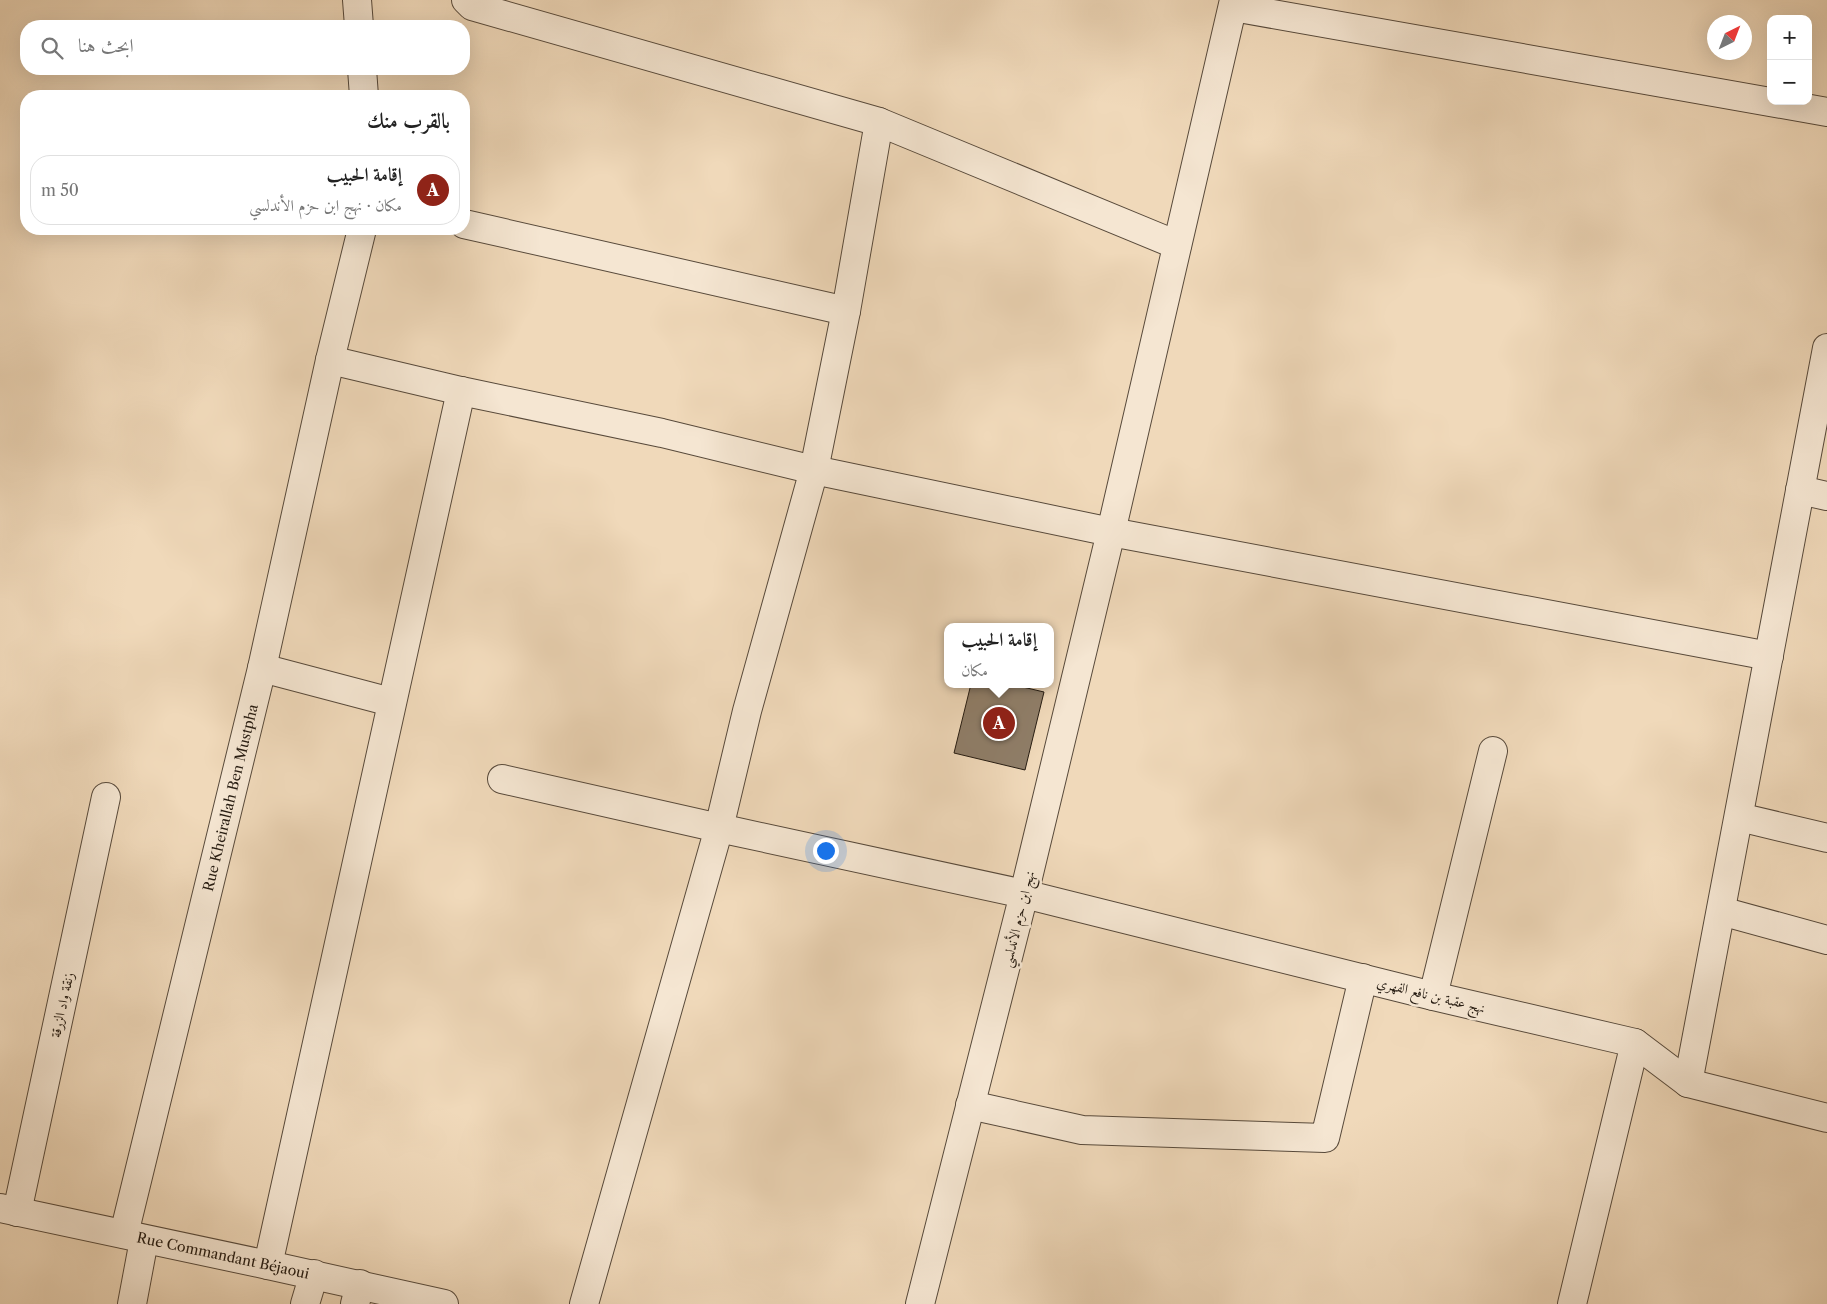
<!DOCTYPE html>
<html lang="ar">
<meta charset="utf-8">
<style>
:root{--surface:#fff;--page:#f2f2f2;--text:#222;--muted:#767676;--line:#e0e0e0;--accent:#8f2418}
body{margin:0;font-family:"Libre Caslon Text",Amiri,serif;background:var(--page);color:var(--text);direction:rtl}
.controls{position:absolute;right:15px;top:15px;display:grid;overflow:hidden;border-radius:10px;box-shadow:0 5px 20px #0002}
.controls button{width:45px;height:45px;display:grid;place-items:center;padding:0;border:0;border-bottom:1px solid var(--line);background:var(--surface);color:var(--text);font:25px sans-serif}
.compass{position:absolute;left:1707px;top:15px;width:45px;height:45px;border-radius:50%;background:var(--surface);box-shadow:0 5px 20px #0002;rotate:42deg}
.you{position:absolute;left:825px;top:850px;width:18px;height:18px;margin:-12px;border:4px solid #fff;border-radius:50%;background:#1a73e8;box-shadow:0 0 0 8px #1a73e833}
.badge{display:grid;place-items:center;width:32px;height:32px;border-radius:50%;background:var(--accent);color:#fff;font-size:16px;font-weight:700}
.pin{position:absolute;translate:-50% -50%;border:2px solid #fff;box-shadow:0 1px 5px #0006}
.popup{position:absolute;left:944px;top:623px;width:110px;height:65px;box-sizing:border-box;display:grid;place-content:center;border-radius:10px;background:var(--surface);filter:drop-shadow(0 1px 4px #0005);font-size:16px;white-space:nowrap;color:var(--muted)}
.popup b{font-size:19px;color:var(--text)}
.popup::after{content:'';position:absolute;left:50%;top:100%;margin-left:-10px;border:10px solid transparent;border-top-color:var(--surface)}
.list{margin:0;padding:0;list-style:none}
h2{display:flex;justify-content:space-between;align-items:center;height:65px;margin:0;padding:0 20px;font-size:21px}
h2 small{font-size:16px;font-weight:400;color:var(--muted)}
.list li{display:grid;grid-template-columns:32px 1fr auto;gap:15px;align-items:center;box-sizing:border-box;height:70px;margin:0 10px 10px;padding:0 10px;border:1px solid var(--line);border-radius:20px}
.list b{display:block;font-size:19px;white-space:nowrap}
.list p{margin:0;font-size:16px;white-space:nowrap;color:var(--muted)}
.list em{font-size:16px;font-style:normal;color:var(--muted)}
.icon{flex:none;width:28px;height:28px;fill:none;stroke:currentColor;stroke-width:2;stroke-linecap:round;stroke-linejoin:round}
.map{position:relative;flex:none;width:1827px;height:1304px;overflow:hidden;direction:ltr}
.search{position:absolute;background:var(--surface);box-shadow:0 5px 20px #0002;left:20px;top:20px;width:450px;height:55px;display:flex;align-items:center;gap:12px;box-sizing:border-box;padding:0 18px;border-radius:20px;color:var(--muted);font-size:19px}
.panel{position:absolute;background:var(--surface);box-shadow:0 5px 20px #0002;left:20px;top:90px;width:450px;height:145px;border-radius:20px;direction:rtl}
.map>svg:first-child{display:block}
</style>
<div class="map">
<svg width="1827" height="1304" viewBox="0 0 1827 1304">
<rect width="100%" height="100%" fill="#f0d9ba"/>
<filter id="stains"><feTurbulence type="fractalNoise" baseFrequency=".004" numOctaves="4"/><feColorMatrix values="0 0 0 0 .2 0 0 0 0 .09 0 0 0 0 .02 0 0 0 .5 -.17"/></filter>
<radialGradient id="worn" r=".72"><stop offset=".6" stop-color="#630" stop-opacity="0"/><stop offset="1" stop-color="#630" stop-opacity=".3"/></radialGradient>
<path fill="#8f7e69" stroke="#251b11" d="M971 684H1010L1044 692 1025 770 954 753Z"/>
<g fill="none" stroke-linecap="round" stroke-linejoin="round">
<defs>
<g id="minor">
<path d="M357 0 359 26"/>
<path d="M466 0 472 6 879 122 1177 245"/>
<path d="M1233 7 1827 112"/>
<path d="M362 69 364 96"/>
<path d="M464 224 846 311"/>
<path d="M330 360 461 391 662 433 814 470 1111 532 1769 656"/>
<path d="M1800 490 1827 496"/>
<path d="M262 668 391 702"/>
<path d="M502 779 719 828 1024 894 1433 996 1635 1043 1688 1083 1827 1118"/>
<path d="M1739 817 1827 838"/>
<path d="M1721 911 1827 940"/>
<path d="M1433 996 1493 751"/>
<path d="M1688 1083 1827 348"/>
<path d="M970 1105 1082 1130 1325 1138 1363 978"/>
<path d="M17 1212 106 797"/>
<path id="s1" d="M124 1234 262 668 330 360 362 229"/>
<path d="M268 1265 461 391"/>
<path d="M132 1304 144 1240"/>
<path d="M305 1304 314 1274"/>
<path d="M355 1304 360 1284"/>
<path d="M584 1304 719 828 747 711 814 470 846 311 879 122"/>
<path d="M920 1304 1024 894 1111 532 1234 0"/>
<path d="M1572 1304 1635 1043"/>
</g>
<g id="tertiary">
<path id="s2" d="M0 1208 268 1265 444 1304"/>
</g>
</defs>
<use href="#minor" stroke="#584a3b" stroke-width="30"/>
<use href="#tertiary" stroke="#584a3b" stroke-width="30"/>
<use href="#minor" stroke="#f5e6d2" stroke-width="28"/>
<use href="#tertiary" stroke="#f5e6d2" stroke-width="28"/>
</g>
<g text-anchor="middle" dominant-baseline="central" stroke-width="5" stroke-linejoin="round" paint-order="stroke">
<g font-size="14" fill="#251b11" stroke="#f5e6d2">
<text stroke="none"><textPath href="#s1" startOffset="449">Rue Kheirallah Ben Mustpha</textPath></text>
<text transform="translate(1018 919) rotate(-76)">نهج ابن حزم الأندلسي</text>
<text transform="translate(1431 995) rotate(14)">نهج عقبة بن نافع الفهري</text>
<text transform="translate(62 1005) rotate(-78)">زنقة واد الزرقة</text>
<text stroke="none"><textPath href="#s2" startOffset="228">Rue Commandant Béjaoui</textPath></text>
</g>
</g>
<rect width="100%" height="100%" filter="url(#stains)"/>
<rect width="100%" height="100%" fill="url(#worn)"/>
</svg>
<div class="controls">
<button>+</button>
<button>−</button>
</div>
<svg class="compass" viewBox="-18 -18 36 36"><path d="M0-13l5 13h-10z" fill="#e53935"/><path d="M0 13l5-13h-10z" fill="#767676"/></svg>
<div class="you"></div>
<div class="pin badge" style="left:999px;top:723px">A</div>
<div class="popup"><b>إقامة الحبيب</b>مكان</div>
<div class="search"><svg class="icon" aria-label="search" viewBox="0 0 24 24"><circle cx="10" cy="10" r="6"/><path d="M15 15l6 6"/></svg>ابحث هنا</div>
<section class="panel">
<h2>بالقرب منك<small></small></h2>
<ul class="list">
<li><span class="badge">A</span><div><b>إقامة الحبيب</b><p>مكان · نهج ابن حزم الأندلسي</p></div><em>50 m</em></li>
</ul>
</section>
</div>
